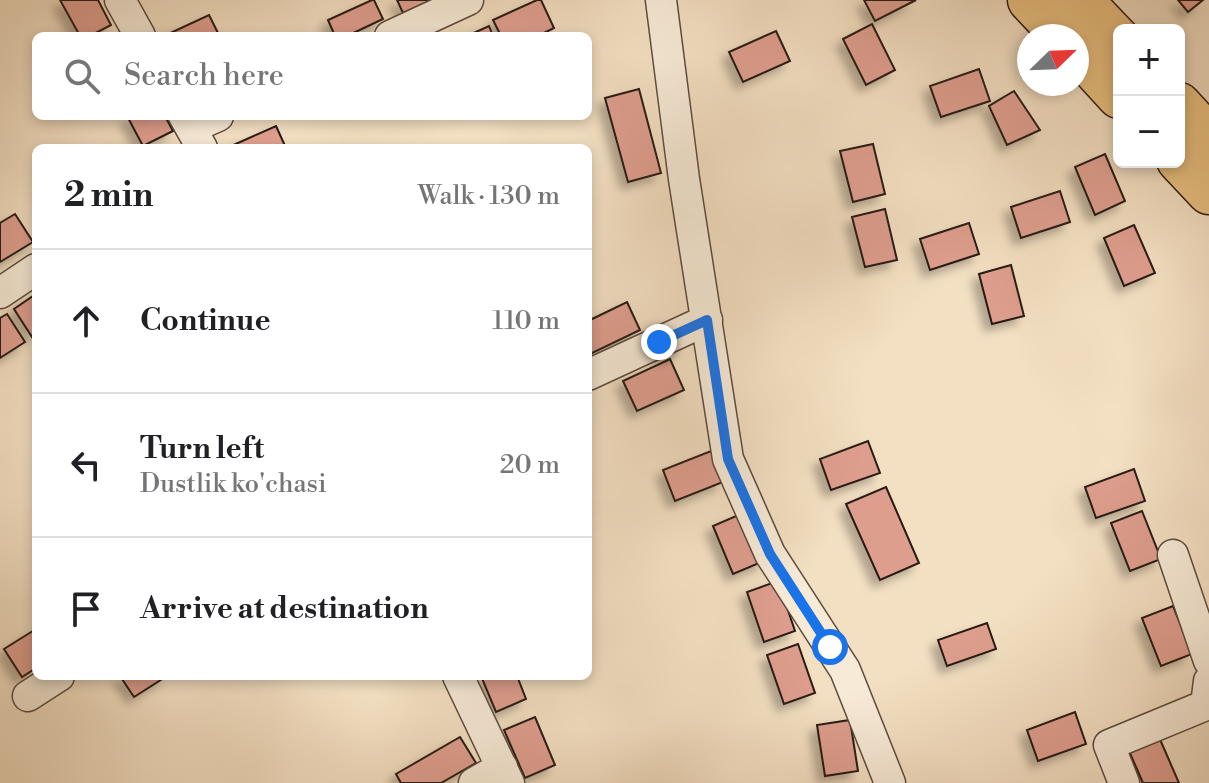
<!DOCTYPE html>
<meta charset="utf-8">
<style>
:root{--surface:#fff;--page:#f2f2f2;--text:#202124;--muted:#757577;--line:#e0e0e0}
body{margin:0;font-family:"Libre Bodoni",serif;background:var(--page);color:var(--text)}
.controls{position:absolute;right:24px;top:24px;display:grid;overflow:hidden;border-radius:12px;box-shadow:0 4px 12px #0003}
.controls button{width:72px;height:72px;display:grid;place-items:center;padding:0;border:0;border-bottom:2px solid var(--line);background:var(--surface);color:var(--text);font:40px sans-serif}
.compass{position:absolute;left:1017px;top:24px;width:72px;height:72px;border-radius:50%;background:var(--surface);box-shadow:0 4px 12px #0003;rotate:67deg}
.stop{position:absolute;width:24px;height:24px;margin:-18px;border:6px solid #1a73e8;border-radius:50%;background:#fff}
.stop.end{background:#1a73e8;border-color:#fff;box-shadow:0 2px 8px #0008}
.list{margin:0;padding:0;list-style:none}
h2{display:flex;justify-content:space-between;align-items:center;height:104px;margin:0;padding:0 32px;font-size:34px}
h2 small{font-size:26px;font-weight:400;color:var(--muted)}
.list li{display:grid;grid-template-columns:52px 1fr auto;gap:24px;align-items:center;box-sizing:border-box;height:144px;padding:0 32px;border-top:2px solid var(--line)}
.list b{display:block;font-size:30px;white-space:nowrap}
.list p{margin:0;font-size:26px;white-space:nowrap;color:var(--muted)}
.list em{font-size:26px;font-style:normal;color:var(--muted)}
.icon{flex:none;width:44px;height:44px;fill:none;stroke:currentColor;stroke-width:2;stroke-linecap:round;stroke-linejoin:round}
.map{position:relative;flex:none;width:1209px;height:783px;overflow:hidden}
.search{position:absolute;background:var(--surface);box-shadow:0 4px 12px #0003;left:32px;top:32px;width:560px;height:88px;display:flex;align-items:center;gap:20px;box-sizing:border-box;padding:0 28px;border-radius:12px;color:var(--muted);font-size:30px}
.panel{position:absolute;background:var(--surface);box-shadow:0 4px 12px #0003;left:32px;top:144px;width:560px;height:536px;border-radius:12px}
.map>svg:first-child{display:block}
</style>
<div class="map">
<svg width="1209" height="783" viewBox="0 0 1209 783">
<defs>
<filter id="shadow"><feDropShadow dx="-7" dy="7" stdDeviation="4" flood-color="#0004"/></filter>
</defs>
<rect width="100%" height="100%" fill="#f3dfc2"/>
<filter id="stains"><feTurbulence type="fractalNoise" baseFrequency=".0025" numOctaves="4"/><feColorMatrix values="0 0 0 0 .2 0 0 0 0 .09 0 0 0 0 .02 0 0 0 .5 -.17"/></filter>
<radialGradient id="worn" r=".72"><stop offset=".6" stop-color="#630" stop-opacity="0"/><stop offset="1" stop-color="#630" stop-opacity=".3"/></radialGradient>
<g fill="#de9e8e" stroke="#281a12" stroke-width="2" filter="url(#shadow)">
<path d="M60 0H98L111 25 90 36H80Z"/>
<path d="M372 0H374L383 19 347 36H335L328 20Z"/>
<path d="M397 0H432L403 13Z"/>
<path d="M537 0H541L554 28 538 36H501L493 20Z"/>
<path d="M864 0H916L875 21Z"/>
<path d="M1178 0H1203L1188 12Z"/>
<path d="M209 15 219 35 216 36H164Z"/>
<path d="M872 24 895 70 866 85 843 39Z"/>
<path d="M489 26 493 36H467Z"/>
<path d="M776 31 790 61 743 82 729 52Z"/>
<path d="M979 69 990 101 941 117 930 86Z"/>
<path d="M639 89 661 173 628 182 605 98Z"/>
<path d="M1014 91 1040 130 1007 145 989 106Z"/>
<path d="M127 116H165L173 131 143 146Z"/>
<path d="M276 126 286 148H229V147Z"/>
<path d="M873 144 885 194 853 202 840 151Z"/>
<path d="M1105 154 1125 201 1095 215 1075 167Z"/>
<path d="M1060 191 1070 222 1021 238 1011 207Z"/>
<path d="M885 209 897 260 865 267 852 217Z"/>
<path d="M15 214 33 242 0 262V223Z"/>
<path d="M969 223 979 254 930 270 920 239Z"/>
<path d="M1134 225 1155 273 1124 286 1104 238Z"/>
<path d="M1011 265 1024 316 992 324 979 274Z"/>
<path d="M36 294V334L32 337 14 309Z"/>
<path d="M627 302 640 330 588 355V321Z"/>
<path d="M7 314 25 342 0 358V318Z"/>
<path d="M670 359 684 390 637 411 623 381Z"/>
<path d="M868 441 880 473 831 490 820 459Z"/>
<path d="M711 451 723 482 675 501 663 470Z"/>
<path d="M1134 469 1145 501 1096 518 1085 487Z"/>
<path d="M886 487 919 563 880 580 846 504Z"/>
<path d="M1142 511 1161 559 1130 571 1111 523Z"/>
<path d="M743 513 764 561 733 574 713 526Z"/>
<path d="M778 581 795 631 764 642 747 592Z"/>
<path d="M1173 606 1192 654 1161 666 1142 618Z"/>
<path d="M987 623 996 649 947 666 938 640Z"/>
<path d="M36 629V668L22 677 4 649Z"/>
<path d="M798 644 815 693 784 704 767 655Z"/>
<path d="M120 676H167L134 697Z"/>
<path d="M481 676H517L526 699 496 712Z"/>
<path d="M1075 712 1086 744 1038 761 1027 730Z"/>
<path d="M535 717 555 765 525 778 504 730Z"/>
<path d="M850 720 858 771 825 776 817 725Z"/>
<path d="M460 737 476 763 441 783H401L396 774Z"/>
<path d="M1159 737 1179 783H1143L1129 751Z"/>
</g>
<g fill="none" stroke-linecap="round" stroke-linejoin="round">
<defs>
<g id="minor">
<path d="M120 0 140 36"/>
<path d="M661 0 684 179 728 459 770 554 845 670 890 783"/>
<path d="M390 36 468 0"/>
<path d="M184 116 202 148"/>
<path d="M191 128 218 116"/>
<path d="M0 293 36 269"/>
<path d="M588 375 707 320"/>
<path d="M1173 555 1209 661"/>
<path d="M458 676 509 783"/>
<path d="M28 696 59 676"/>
<path d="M474 783 502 767"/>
<path d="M1124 783 1109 745 1206 705 1209 681"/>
</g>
<g id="highway">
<path d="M1030 0 1064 36"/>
<path d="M1080 0 1119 41"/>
<path d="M1077 50 1119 96"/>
<path d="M1179 105 1209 138"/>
<path d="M1179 160 1209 192"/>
</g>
</defs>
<use href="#minor" stroke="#5b4b3e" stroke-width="33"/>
<use href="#highway" stroke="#281a12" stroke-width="47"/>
<use href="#minor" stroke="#f7ead7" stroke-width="30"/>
<use href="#highway" stroke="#eac081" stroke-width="44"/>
</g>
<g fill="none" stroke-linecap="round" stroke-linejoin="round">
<path stroke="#1a73e8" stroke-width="10" d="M659 342 707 320 728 459 770 554 830 647"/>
</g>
<rect width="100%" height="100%" filter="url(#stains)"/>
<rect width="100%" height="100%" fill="url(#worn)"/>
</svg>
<div class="controls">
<button>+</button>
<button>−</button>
</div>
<svg class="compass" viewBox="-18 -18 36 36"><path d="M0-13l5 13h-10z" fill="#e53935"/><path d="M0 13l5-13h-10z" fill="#757577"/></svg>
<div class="stop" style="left:830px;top:647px"></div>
<div class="stop end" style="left:659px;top:342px"></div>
<div class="search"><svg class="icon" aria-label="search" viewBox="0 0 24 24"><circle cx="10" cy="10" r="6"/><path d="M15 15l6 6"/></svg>Search here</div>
<section class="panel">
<h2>2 min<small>Walk · 130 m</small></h2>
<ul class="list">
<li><svg class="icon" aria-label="ahead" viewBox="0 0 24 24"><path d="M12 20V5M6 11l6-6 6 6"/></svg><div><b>Continue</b></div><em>110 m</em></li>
<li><svg class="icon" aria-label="left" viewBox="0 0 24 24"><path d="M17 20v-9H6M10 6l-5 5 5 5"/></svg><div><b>Turn left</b><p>Dustlik ko'chasi</p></div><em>20 m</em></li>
<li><svg class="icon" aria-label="arrive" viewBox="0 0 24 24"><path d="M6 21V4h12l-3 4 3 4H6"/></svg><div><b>Arrive at destination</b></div></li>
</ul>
</section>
</div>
